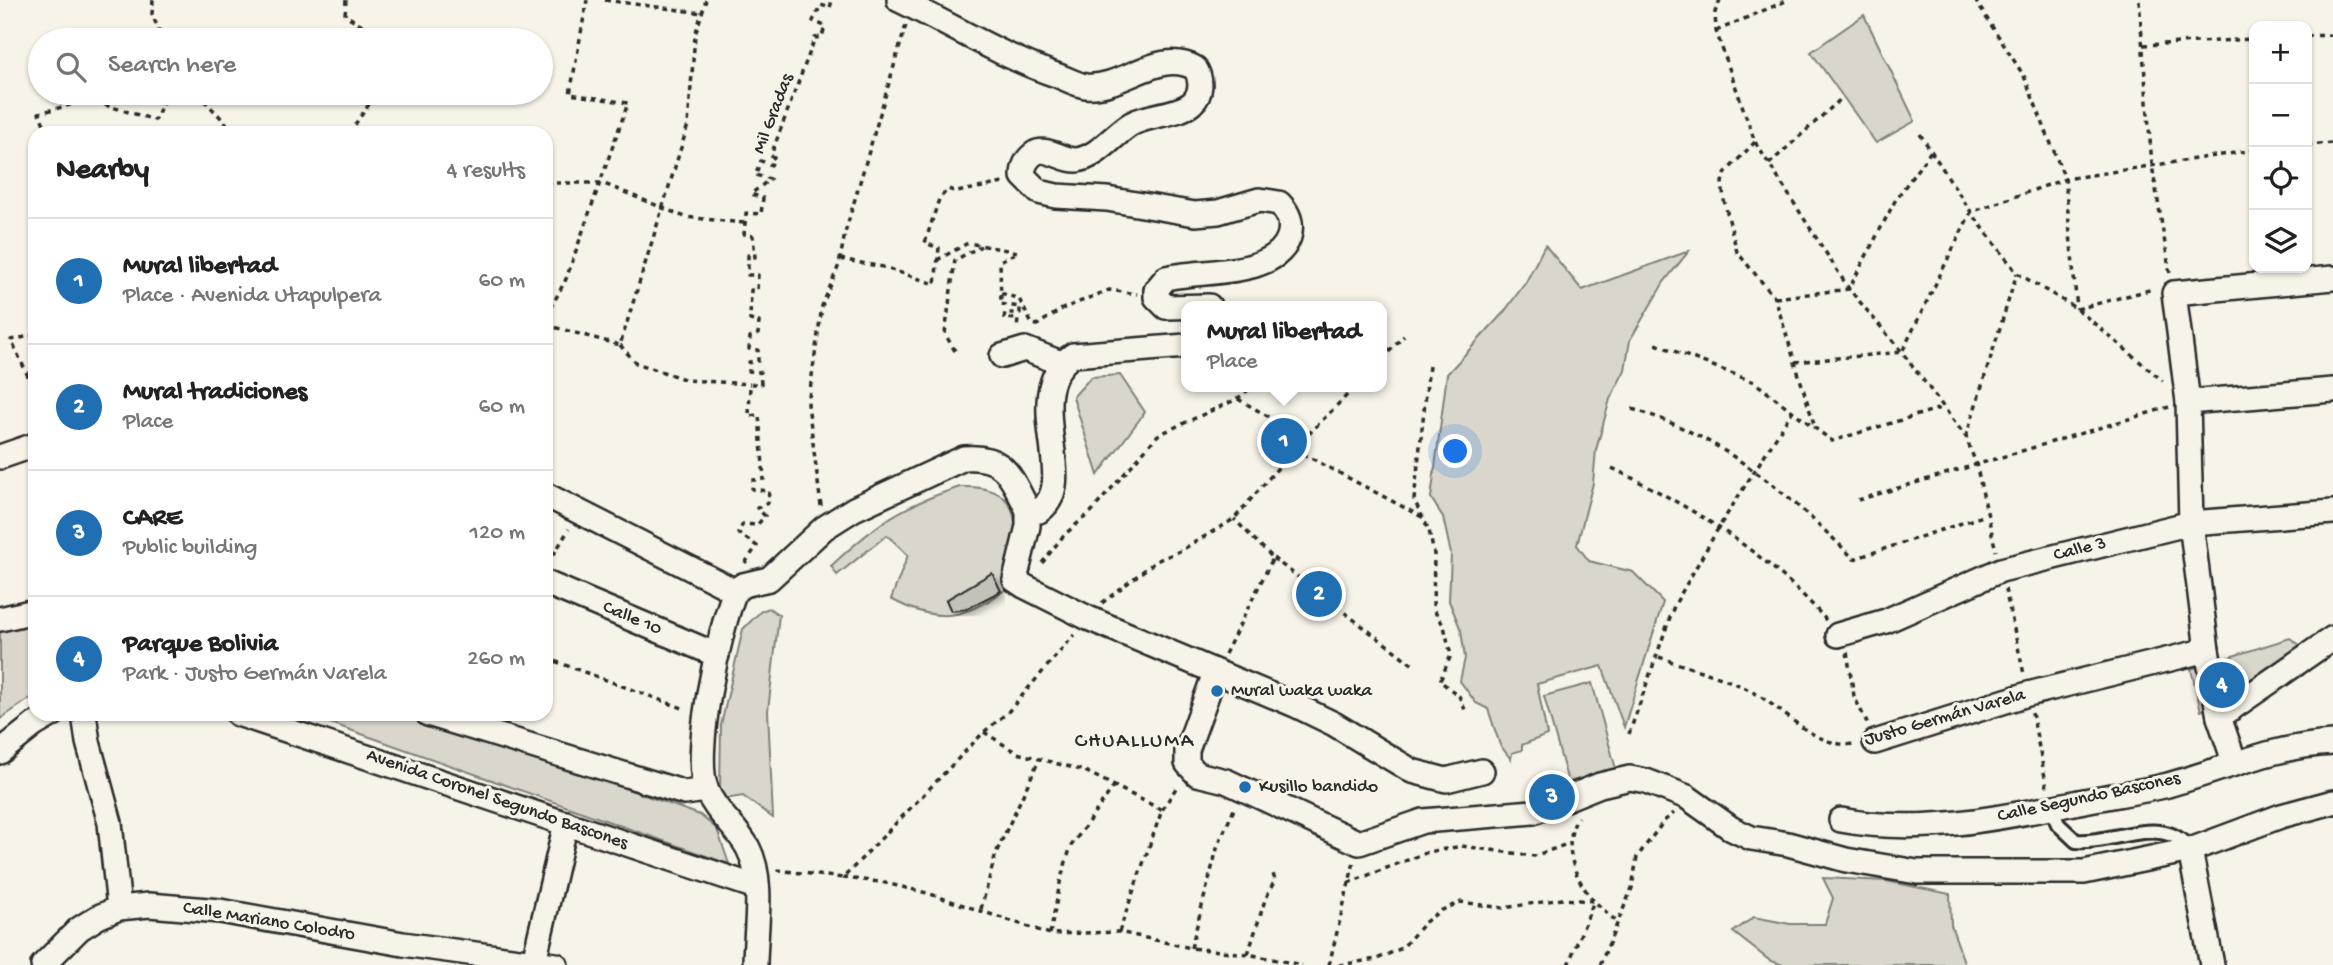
<!DOCTYPE html>
<meta charset="utf-8">
<style>
:root{--surface:#fff;--page:#f2f2f2;--text:#222;--muted:#767676;--line:#e0e0e0;--accent:#1f6fb2}
body{margin:0;font-family:"Gochi Hand",sans-serif;background:var(--page);color:var(--text)}
.controls{position:absolute;right:21px;top:21px;display:grid;overflow:hidden;border-radius:14px;box-shadow:0 2px 5px #0004}
.controls button{width:63px;height:63px;display:grid;place-items:center;padding:0;border:0;border-bottom:2px solid var(--line);background:var(--surface);color:var(--text);font:35px sans-serif}
.you{position:absolute;left:1456px;top:452px;width:24px;height:24px;margin:-18px;border:5px solid #fff;border-radius:50%;background:#1a73e8;box-shadow:0 0 0 10px #1a73e833}
.badge{display:grid;place-items:center;width:46px;height:46px;border-radius:50%;background:var(--accent);color:#fff;font-size:23px;font-weight:700}
.pin{position:absolute;translate:-50% -50%;border:4px solid #fff;box-shadow:0 2px 7px #0006}
.popup{position:absolute;left:1181px;top:301px;width:206px;height:91px;box-sizing:border-box;display:grid;place-content:center;border-radius:14px;background:var(--surface);filter:drop-shadow(0 2px 5px #0005);font-size:23px;white-space:nowrap;color:var(--muted)}
.popup b{font-size:26px;color:var(--text)}
.popup::after{content:'';position:absolute;left:50%;top:100%;margin-left:-14px;border:14px solid transparent;border-top-color:var(--surface)}
.list{margin:0;padding:0;list-style:none}
h2{display:flex;justify-content:space-between;align-items:center;height:91px;margin:0;padding:0 28px;font-size:30px}
h2 small{font-size:23px;font-weight:400;color:var(--muted)}
.list li{display:grid;grid-template-columns:46px 1fr auto;gap:21px;align-items:center;box-sizing:border-box;height:126px;padding:0 28px;border-top:2px solid var(--line)}
.list b{display:block;font-size:26px;white-space:nowrap}
.list p{margin:0;font-size:23px;white-space:nowrap;color:var(--muted)}
.list em{font-size:23px;font-style:normal;color:var(--muted)}
.icon{flex:none;width:38px;height:38px;fill:none;stroke:currentColor;stroke-width:2;stroke-linecap:round;stroke-linejoin:round}
.map{position:relative;flex:none;width:2333px;height:965px;overflow:hidden}
.search{position:absolute;background:var(--surface);box-shadow:0 2px 5px #0004;left:28px;top:28px;width:525px;height:77px;display:flex;align-items:center;gap:18px;box-sizing:border-box;padding:0 24px;border-radius:38px;color:var(--muted);font-size:26px}
.panel{position:absolute;background:var(--surface);box-shadow:0 2px 5px #0004;left:28px;top:126px;width:525px;height:595px;border-radius:21px}
.map>svg:first-child{display:block}
</style>
<div class="map">
<svg width="2333" height="965" viewBox="0 0 2333 965">
<defs>
<filter id="shadow"><feDropShadow dx="5.5" dy="5.5" stdDeviation="3.5" flood-color="#0004"/></filter>
</defs>
<rect width="100%" height="100%" fill="#f7f3e8"/>
<filter id="ink" filterUnits="userSpaceOnUse"><feTurbulence type="fractalNoise" baseFrequency=".0143" numOctaves="2"/><feDisplacementMap in="SourceGraphic" scale="14" xChannelSelector="R" yChannelSelector="G"/><feConvolveMatrix kernelMatrix="1 2 1 2 8 2 1 2 1" color-interpolation-filters="sRGB"/></filter>
<g filter="url(#ink)">
<g fill="#dad6cc" stroke="#82807c" stroke-width="2">
<path d="M1864 15 1915 121 1876 143 1811 52Z"/>
<path d="M1545 245 1582 290 1689 251 1664 282 1630 340 1625 370 1610 399 1596 450 1593 483 1577 545 1589 561 1633 572 1663 602 1624 727 1602 666 1537 684 1547 735 1522 745V750L1512 753 1511 759 1500 745 1488 709 1476 703 1460 681 1465 658 1461 630 1449 601 1451 554 1443 517 1431 498 1447 374 1504 312 1526 282Z"/>
<path d="M1120 375 1145 412 1098 475 1073 397 1091 377Z"/>
<path d="M960 487C1032 484 1014 533 1012 585 968 618 940 626 891 599L908 555 887 535 837 575 831 566C876 524 900 506 960 487Z"/>
<path d="M769 608 779 615 768 711 773 818 743 796 725 799 720 789 721 725 743 629 761 611Z"/>
<path d="M0 613 16 626 35 624V695L0 719Z"/>
<path d="M2290 638 2301 646 2230 700 2201 711 2191 669Z"/>
<path d="M1592 683 1616 769 1568 782 1544 696Z"/>
<path d="M305 714H416L437 721 700 815 717 829 729 864Z"/>
<path d="M1823 878 1886 881 1950 894 1951 925 1965 965H1783L1769 960 1733 932 1754 917 1790 924H1825L1833 898Z"/>
</g>
<path fill="#c4c1b9" stroke="#2b2b2b" stroke-width="2" filter="url(#shadow)" d="M992 573 1001 591 966 609 951 611 946 600Z"/>
<g fill="none" stroke-linecap="round" stroke-linejoin="round">
<defs>
<path id="lane" d="M2051 808 2058 824 2076 841C2111 845 2164 812 2190 850"/>
<g id="street">
<path d="M899 0C951 25 1001 56 1056 75 1065 78 1077 85 1086 86 1124 89 1158 48 1195 68 1202 79 1202 94 1192 103 1179 115 1149 114 1131 124 1113 135 1098 157 1077 160 1063 161 1047 146 1035 153 1027 158 1023 167 1023 176L1039 192 1056 196 1107 199 1195 214 1218 212 1259 200 1279 203C1289 213 1293 223 1289 237 1275 278 1201 269 1166 278L1156 290V297L1166 307 1209 306"/>
<path d="M1002 356 1025 349 1061 363"/>
<path d="M2188 402 2333 390"/>
<path d="M0 457 35 445"/>
<path d="M546 495 735 591"/>
<path d="M1028 510V526L1015 580 1024 586 1088 618 1295 705 1334 724 1412 771 1446 780 1482 771"/>
<path d="M546 583 717 655"/>
<path d="M0 619 35 611"/>
<path d="M1838 635 1886 621 2001 570 2191 523 2333 512"/>
<path d="M1215 673 1187 750V763L1197 774 1226 781 1359 843 1423 821 1533 812 1600 785 1630 778 1646 781 1687 797 1732 829 1751 838 1788 844 1846 860 1917 872H2084L2190 850 2281 816 2333 802"/>
<path d="M84 714 88 742 110 823 119 908"/>
<path d="M238 714 756 887"/>
<path d="M428 714 685 793 706 790"/>
<path d="M2219 717 2333 638"/>
<path d="M1875 742 2028 694 2207 650"/>
<path d="M0 752 34 725 53 714"/>
<path d="M2234 761 2219 717 2207 650 2191 523 2188 402 2174 293 2333 278"/>
<path d="M1841 820C1921 835 2001 818 2079 802 2109 796 2139 792 2168 785 2225 769 2274 746 2333 743"/>
<path d="M2190 850 2212 965"/>
<path d="M534 961 566 823"/>
<path d="M43 965 79 929 98 917 119 908 149 905 220 911 403 944 556 965"/>
<path d="M755 965C755 930 765 880 748 848 737 827 716 813 707 791 691 755 720 628 735 591L743 585 769 579 824 528 854 509 964 458C1006 455 1011 478 1028 510L1039 511C1082 483 1017 393 1073 355L1186 346"/>
</g>
</defs>
<use href="#lane" stroke="#2b2b2b" stroke-width="18"/>
<use href="#street" stroke="#2b2b2b" stroke-width="28"/>
<g stroke="#2b2b2b" stroke-width="3.5" stroke-dasharray="5 5" stroke-linecap="butt">
<path d="M153 0 152 14 163 40"/>
<path d="M346 0 345 15 388 40"/>
<path d="M605 0 702 13"/>
<path d="M1720 0 1715 12 1716 31 1755 142 1849 289 1902 352 1966 437 1976 464 1996 551"/>
<path d="M1975 0 2024 76 2065 179 2077 309"/>
<path d="M2139 0 2152 165 2170 274"/>
<path d="M1716 31 1788 0"/>
<path d="M2307 36 2333 35"/>
<path d="M2143 45 2254 39"/>
<path d="M197 93 226 123 230 133"/>
<path d="M48 133 39 113 89 100 155 120 167 93"/>
<path d="M349 133 377 93"/>
<path d="M1920 134 1971 212 2017 273 2077 309 2163 381"/>
<path d="M1755 142 1726 172 1722 182 1724 200 1737 252 1775 298 1815 427"/>
<path d="M2307 145 2333 143"/>
<path d="M1769 164 1843 97"/>
<path d="M546 183H602L685 217 744 223"/>
<path d="M840 259 883 267 935 284 939 248 925 243 939 199 948 189 957 192 1003 183"/>
<path d="M937 260 968 243 1018 252 1000 261 1001 304 1020 307V313H1005L1004 318 1018 319 1017 330"/>
<path d="M1001 293 1019 299 1032 324 1037 325 1062 309 1109 290 1137 294"/>
<path d="M1775 298 1849 289 1896 199 1931 151"/>
<path d="M2077 309 2153 289"/>
<path d="M546 317 566 279 628 103 570 94 587 0"/>
<path d="M546 325 620 345 688 125 695 35 706 0"/>
<path d="M35 335 11 340 35 391"/>
<path d="M1656 344 1754 382 1832 441 1944 407"/>
<path d="M620 345 636 363 687 380 750 384"/>
<path d="M955 351 945 334 955 260 981 246"/>
<path d="M1382 359 1404 336"/>
<path d="M1795 362 1902 352 1971 212 2065 179 2254 150"/>
<path d="M1429 366 1414 500 1429 530 1434 554 1433 609 1444 626 1451 655 1440 681 1459 696 1466 712"/>
<path d="M1238 399 1306 438"/>
<path d="M1632 409C1721 435 1789 494 1854 559L1986 515"/>
<path d="M1966 437 2017 273"/>
<path d="M1294 449 1422 517"/>
<path d="M1612 468C1690 506 1769 553 1826 620"/>
<path d="M1858 500 2169 407"/>
<path d="M821 506 808 404 822 306 839 265 845 233 906 25"/>
<path d="M1273 558 1416 667"/>
<path d="M745 563 757 546 738 533 743 524 757 525 765 516 757 508 768 503 769 491 752 489 753 480 764 479 759 415 749 416 750 384H761L760 372 749 371V362L758 361V350L749 349 750 337 758 334 759 322 750 320 751 290H757L758 275H748V255L755 257 753 236 744 234 746 213 761 214 763 198 751 194 770 179 755 175 761 161 771 165 775 159 771 155 815 38 822 37 825 26 813 21 821 5 830 8 832 0"/>
<path d="M1042 563 1064 535 1091 512 1158 435 1237 399 1252 387"/>
<path d="M548 564 569 529"/>
<path d="M2005 589 2024 674"/>
<path d="M1102 603 1156 561 1180 551 1234 519 1294 449 1355 387"/>
<path d="M1847 652 1854 696 1868 725"/>
<path d="M1225 654 1273 558 1234 519"/>
<path d="M1659 657C1688 668 1723 676 1751 691 1784 708 1814 749 1855 744"/>
<path d="M546 658 685 709"/>
<path d="M2032 713 2047 787"/>
<path d="M984 732 1017 753 1085 771 1162 810"/>
<path d="M1629 734 1674 606 1719 527 1793 410"/>
<path d="M777 870 843 878 984 732 1008 712 1074 635"/>
<path d="M843 878 881 882 927 893 1050 934 1119 932 1191 948 1248 954 1302 965"/>
<path d="M1348 883 1428 852 1462 846 1534 856 1570 843"/>
<path d="M981 909 996 853 1039 760"/>
<path d="M1119 932 1162 810 1178 785"/>
<path d="M1050 934 1061 878 1071 846 1114 786"/>
<path d="M1191 948 1218 845 1235 807"/>
<path d="M1248 954 1265 900 1275 880 1273 874"/>
<path d="M1329 965 1354 862"/>
<path d="M1339 965 1377 959 1402 948 1424 923 1440 911 1461 902 1503 908 1562 899 1594 901 1618 923"/>
<path d="M1568 965 1594 901C1574 878 1561 845 1578 817"/>
<path d="M1600 965 1632 888 1637 857 1664 821 1674 813"/>
</g>
<use href="#lane" stroke="#f7f3e8" stroke-width="12"/>
<use href="#street" stroke="#f7f3e8" stroke-width="23"/>
</g>
</g>
<g fill="#1f6fb2" stroke="#f7f3e8" stroke-width="2.5">
<circle cx="1217" cy="691" r="7"/>
<circle cx="1245" cy="787" r="7"/>
</g>
<g text-anchor="middle" dominant-baseline="central" stroke-width="6" stroke-linejoin="round" paint-order="stroke">
<g font-size="19" fill="#2b2b2b" stroke="#f7f3e8">
<text transform="translate(774 114) rotate(-69)">Mil Gradas</text>
<text transform="translate(2080 550) rotate(-14)">Calle 3</text>
<text transform="translate(632 619) rotate(23)">Calle 10</text>
<text transform="translate(1945 718) rotate(-16)">Justo Germán Varela</text>
<text transform="translate(2089 798) rotate(-12)">Calle Segundo Bascones</text>
<text transform="translate(497 800) rotate(19)">Avenida Coronel Segundo Bascones</text>
<text transform="translate(269 922) rotate(9)">Calle Mariano Colodro</text>
</g>
<g font-size="19" fill="#2b2b2b" stroke="#f7f3e8" text-anchor="start">
<text x="1231" y="691">Mural waka waka</text>
<text x="1259" y="787">Kusillo bandido</text>
</g>
<g font-size="21" letter-spacing="2" fill="#2b2b2b" stroke="#f7f3e8">
<text x="1135" y="742">CHUALLUMA</text>
</g>
</g>
</svg>
<div class="controls">
<button>+</button>
<button>−</button>
<button><svg class="icon" aria-label="locate" viewBox="0 0 24 24"><circle cx="12" cy="12" r="6"/><path d="M12 2v4M12 18v4M2 12h4M18 12h4"/></svg></button>
<button><svg class="icon" aria-label="layers" viewBox="0 0 24 24"><path d="M12 4l9 5-9 5-9-5zM3 14l9 5 9-5"/></svg></button>
</div>
<div class="you"></div>
<div class="pin badge" style="left:1284px;top:441px">1</div>
<div class="popup"><b>Mural libertad</b>Place</div>
<div class="pin badge" style="left:1319px;top:594px">2</div>
<div class="pin badge" style="left:1552px;top:797px">3</div>
<div class="pin badge" style="left:2222px;top:685px">4</div>
<div class="search"><svg class="icon" aria-label="search" viewBox="0 0 24 24"><circle cx="10" cy="10" r="6"/><path d="M15 15l6 6"/></svg>Search here</div>
<section class="panel">
<h2>Nearby<small>4 results</small></h2>
<ul class="list">
<li><span class="badge">1</span><div><b>Mural libertad</b><p>Place · Avenida Utapulpera</p></div><em>60 m</em></li>
<li><span class="badge">2</span><div><b>Mural tradiciones</b><p>Place</p></div><em>60 m</em></li>
<li><span class="badge">3</span><div><b>CARE</b><p>Public building</p></div><em>120 m</em></li>
<li><span class="badge">4</span><div><b>Parque Bolivia</b><p>Park · Justo Germán Varela</p></div><em>260 m</em></li>
</ul>
</section>
</div>
